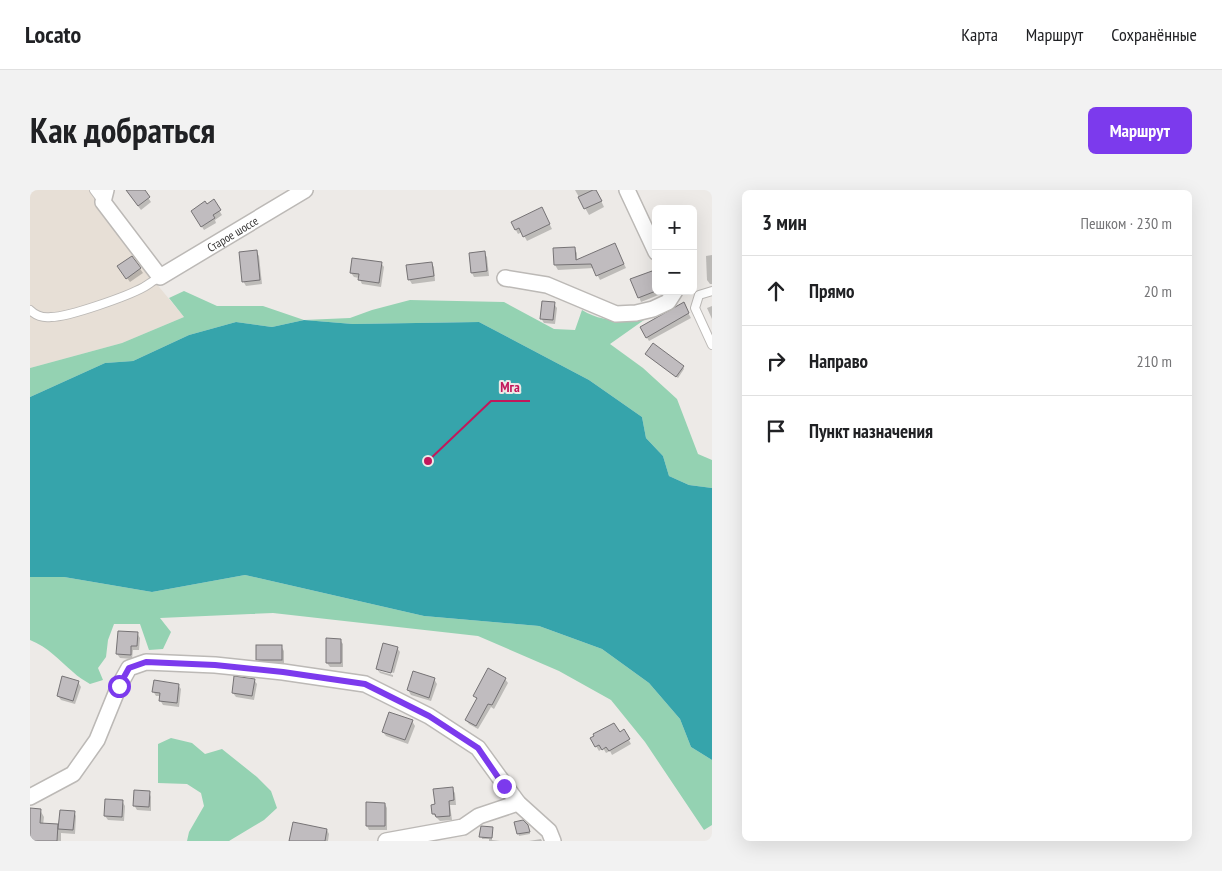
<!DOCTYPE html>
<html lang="ru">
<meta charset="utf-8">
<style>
:root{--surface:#fff;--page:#f2f2f2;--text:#202124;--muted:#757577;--line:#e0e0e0;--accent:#7c3aed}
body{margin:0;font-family:"PT Sans Narrow",sans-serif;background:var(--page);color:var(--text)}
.controls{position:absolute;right:15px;top:15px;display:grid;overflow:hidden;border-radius:8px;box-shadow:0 5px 20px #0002}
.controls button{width:45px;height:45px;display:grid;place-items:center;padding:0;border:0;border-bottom:1px solid var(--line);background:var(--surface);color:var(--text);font:25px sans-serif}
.stop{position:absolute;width:15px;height:15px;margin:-11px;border:4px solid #7c3aed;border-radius:50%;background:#fff}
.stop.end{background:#7c3aed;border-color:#fff;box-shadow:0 1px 5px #0008}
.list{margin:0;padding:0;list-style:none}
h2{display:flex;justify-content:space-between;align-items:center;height:65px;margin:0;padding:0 20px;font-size:21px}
h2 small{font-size:16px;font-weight:400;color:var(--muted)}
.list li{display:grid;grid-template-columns:32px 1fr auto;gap:15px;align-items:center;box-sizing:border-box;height:70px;padding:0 20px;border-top:1px solid var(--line)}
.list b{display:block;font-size:19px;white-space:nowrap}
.list em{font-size:16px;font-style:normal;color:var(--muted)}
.icon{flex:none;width:28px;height:28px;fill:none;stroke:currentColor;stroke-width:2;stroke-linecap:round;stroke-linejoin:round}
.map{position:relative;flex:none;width:682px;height:651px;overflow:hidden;border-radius:8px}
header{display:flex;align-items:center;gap:30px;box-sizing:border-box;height:70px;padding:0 25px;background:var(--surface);border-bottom:1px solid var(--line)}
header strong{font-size:24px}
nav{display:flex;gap:28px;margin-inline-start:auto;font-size:18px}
.intro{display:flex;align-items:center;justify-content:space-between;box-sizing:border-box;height:120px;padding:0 30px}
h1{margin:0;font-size:35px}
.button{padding:12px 22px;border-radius:8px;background:var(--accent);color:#fff;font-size:18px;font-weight:700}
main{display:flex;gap:30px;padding:0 30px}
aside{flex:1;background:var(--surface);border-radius:8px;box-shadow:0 5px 20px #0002}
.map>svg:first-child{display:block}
</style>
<header>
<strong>Locato</strong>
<nav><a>Карта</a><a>Маршрут</a><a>Сохранённые</a></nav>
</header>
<div class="intro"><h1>Как добраться</h1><a class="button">Маршрут</a></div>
<main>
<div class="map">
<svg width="682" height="651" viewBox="0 0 682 651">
<rect width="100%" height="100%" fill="#edeae7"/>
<path fill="#e7dfd6" d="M0 0H59L120 86 154 127 92 153 0 178Z"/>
<g fill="#94d2b2">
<path d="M154 101 187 116H233L274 130 320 128 342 120 380 110 474 112 524 139 545 140 552 120C571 132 592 131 614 130L580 154 613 178 647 209 668 264 682 270V298L659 295 639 286 633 266 616 248 612 227 559 190 449 132 323 134 274 130 242 137 206 132 159 145 103 171 75 173 0 207V178L92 153 154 127 139 108Z"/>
<path d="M215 385 394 426 509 436 572 459 619 493 650 529 661 557 682 570V635L674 640 615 552 581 510 529 481 448 446 243 423 130 428 141 442 133 459 119 460 110 434H84L78 450 76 467 68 478 73 490 60 494C54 490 48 487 43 482 29 470 18 457 0 450V387H34L122 402Z"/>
<path d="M141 548 162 553 175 564 192 559 227 587 241 601 247 618 234 630 199 651H157L159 642 174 616 171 603 157 594 128 593V554Z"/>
</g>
<path fill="#36a4ab" d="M274 130 323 134 449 132 559 190 612 227 616 248 633 266 639 286 659 295 682 298V570L661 557 650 529 619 493 572 459 509 436 394 426 215 385 122 402 34 387H0V207L75 173 103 171 159 145 206 132 242 137Z"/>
<g fill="#0003">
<path d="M96 0H113L121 12 111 20Z"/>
<path d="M545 0H566L574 17 559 25Z"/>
<path d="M183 11 192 25 185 30 186 33 174 40 162 21Z"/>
<path d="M514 23 522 39 497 51 492 42 488 44 482 33Z"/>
<path d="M544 58 547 63V71L587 59 596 78 570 90 564 78 528 80 525 75 524 59Z"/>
<path d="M226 61 229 66 232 94 216 96 213 91Z"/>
<path d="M454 63 457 67 459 86 444 87 442 83Z"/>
<path d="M682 65V94H680L677 90 676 66Z"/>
<path d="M102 67 113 83 100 92 91 80Z"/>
<path d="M351 73 354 77 351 97 332 94 329 88 324 87 321 83Z"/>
<path d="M401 73 404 77 405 91 382 94 379 89Z"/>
<path d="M626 90V101H630L631 104 611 112 609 107Z"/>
<path d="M524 114 527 118 525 134 514 133 511 128Z"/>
<path d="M653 114 661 128 619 151 611 138Z"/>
<path d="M682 116V129L677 118Z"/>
<path d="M618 166 653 177 654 179 648 188Z"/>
<path d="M107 443 110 448 109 460H103L102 469 90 468 87 464Z"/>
<path d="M310 450 313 454V477H300L297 473Z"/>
<path d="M251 456 254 461V474H230L228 469Z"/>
<path d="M367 458 370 462 364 483 349 478V481L363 485V487L350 483 347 479Z"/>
<path d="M404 489 407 494 401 511 381 505 378 500Z"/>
<path d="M475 489 478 493 464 519 461 517 448 539 439 534 436 530 447 510 445 506Z"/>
<path d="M224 490 227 494 224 510 206 507 203 503Z"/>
<path d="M48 492 51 497 45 514 31 510 28 506Z"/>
<path d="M148 495 151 499 149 517 133 515 130 510 131 506H126L123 501Z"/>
<path d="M382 531 385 536 378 554 356 546 353 542Z"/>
<path d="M594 541 601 554 582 565 580 561 576 563 573 558 569 561 561 548 589 544Z"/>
<path d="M422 599 425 603 426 615H420L422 630 410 631 403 624 406 616Z"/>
<path d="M119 602 121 607V621L107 620 104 615Z"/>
<path d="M92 611 95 616 94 631 78 630 75 626Z"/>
<path d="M355 614 357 618V640H339L337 636Z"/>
<path d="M0 620H10L14 627 13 635H27L30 639 31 621 44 622 46 626 45 644 31 643V651H0Z"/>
<path d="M486 633 499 638 500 644 489 646Z"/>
<path d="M452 637 462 638V650L470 651H459V649H452Z"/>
<path d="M297 640 299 644 298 651H261Z"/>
<path d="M511 649 512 651H499Z"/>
</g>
<g fill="#c0bcbf" stroke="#767375">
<path d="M96 0H115L120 7 108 16Z"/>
<path d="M563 0H566L572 11 554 19 548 7Z"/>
<path d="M184 9 191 20 183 25 185 28 171 37 161 21 175 11 177 14Z"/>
<path d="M512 17 520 34 493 47 489 38 485 40 481 32Z"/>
<path d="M585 53 594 74 566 86 561 74 524 75 523 58 545 57 546 70Z"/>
<path d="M227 60 230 90 212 92 209 62Z"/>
<path d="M455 61 457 81 441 83 439 63Z"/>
<path d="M102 66 111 78 96 89 87 76Z"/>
<path d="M322 68 352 72 349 93 328 90 329 84 320 83Z"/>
<path d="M402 72 404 86 378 90 376 75Z"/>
<path d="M622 81 626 89V101L608 108 600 89Z"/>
<path d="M512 111 525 112 523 130 510 129Z"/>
<path d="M654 112 659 123 616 148 610 137Z"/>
<path d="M623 153 654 176 646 187 615 164Z"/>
<path d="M88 441 108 442 107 456H101V465L86 464Z"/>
<path d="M296 448 311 449V473H296Z"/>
<path d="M353 453 368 457 361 483 346 479Z"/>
<rect x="226" y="455" width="26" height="15"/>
<path d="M458 478 476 488 462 515 458 514 446 536 435 530 447 508 443 506Z"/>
<path d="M383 481 405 488 399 508 377 500Z"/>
<path d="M32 486 49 491 43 511 27 506Z"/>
<path d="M204 486 225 489 222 506 202 503Z"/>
<path d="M124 490 149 494 147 513 129 511 130 503 122 502Z"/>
<path d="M359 522 383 530 375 550 352 542Z"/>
<path d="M584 533 590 542 594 539 600 549 579 561 576 557 572 560 569 555 565 557 560 548 564 546 563 544Z"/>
<path d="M423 597 424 610 419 611 420 626 406 627 405 624H402L401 615 405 614 403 599Z"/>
<path d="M104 600 120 601 119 617 103 616Z"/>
<path d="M75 609 93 610 92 627 74 626Z"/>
<path d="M336 612 355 613V636H336Z"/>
<path d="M0 618 11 619 10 633 28 634 27 651H0Z"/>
<path d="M30 620 45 621 43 640 28 639Z"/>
<path d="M493 630 498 635 500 642 487 644 484 632Z"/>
<path d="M263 632 297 639 295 651H259Z"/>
<path d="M451 636 463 637 462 648 449 647Z"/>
</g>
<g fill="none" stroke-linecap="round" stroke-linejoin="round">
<defs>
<g id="lane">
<path d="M64 0 73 12"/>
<path d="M682 101 669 105 665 118 682 155"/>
<path d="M0 120C6 126 13 128 21 127 39 127 98 106 114 97 119 94 124 90 130 87"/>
</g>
<g id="street">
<path id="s1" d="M76 0 73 12 130 87 275 0"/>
<path d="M597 0 626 62"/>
<path d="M475 88 517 95 586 124 606 123 623 119 638 112 645 101"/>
<path d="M0 607 43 584 67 550 89 496 99 478 116 472 185 475 253 482 335 494 399 526 448 558 488 613 519 641 523 651"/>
<path d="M356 651 433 637 449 626 488 613"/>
</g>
</defs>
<use href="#lane" stroke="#bcb9b6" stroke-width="10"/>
<use href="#street" stroke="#bcb9b6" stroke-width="18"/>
<use href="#lane" stroke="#fff" stroke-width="8"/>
<use href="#street" stroke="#fff" stroke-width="15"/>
</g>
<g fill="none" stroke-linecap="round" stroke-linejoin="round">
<path stroke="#7c3aed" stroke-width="6" d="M89 496 99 478 116 472 185 475 253 482 335 494 399 526 448 558 474 596"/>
</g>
<g text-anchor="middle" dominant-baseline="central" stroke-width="4" stroke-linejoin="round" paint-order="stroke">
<g font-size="12" fill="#373635" stroke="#edeae7">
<text stroke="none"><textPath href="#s1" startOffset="191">Старое шоссе</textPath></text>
</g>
</g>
<path fill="none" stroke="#c2185b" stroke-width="2" d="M398 271L461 211H500"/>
<circle fill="#c2185b" stroke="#edeae7" stroke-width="2" cx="398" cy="271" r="5"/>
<g font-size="14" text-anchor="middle" font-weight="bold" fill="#c2185b" stroke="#edeae7" stroke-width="4" stroke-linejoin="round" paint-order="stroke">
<text x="480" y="202">Мга</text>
</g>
</svg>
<div class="controls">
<button>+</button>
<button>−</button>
</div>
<div class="stop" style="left:89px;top:496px"></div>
<div class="stop end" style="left:474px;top:596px"></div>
</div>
<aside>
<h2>3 мин<small>Пешком · 230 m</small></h2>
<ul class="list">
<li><svg class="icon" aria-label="ahead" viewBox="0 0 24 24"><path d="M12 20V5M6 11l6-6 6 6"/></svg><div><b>Прямо</b></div><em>20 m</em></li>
<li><svg class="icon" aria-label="right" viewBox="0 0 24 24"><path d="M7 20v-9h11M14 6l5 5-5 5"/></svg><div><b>Направо</b></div><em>210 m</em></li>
<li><svg class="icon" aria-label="arrive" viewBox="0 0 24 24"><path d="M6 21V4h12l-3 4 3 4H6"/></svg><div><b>Пункт назначения</b></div></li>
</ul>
</aside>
</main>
